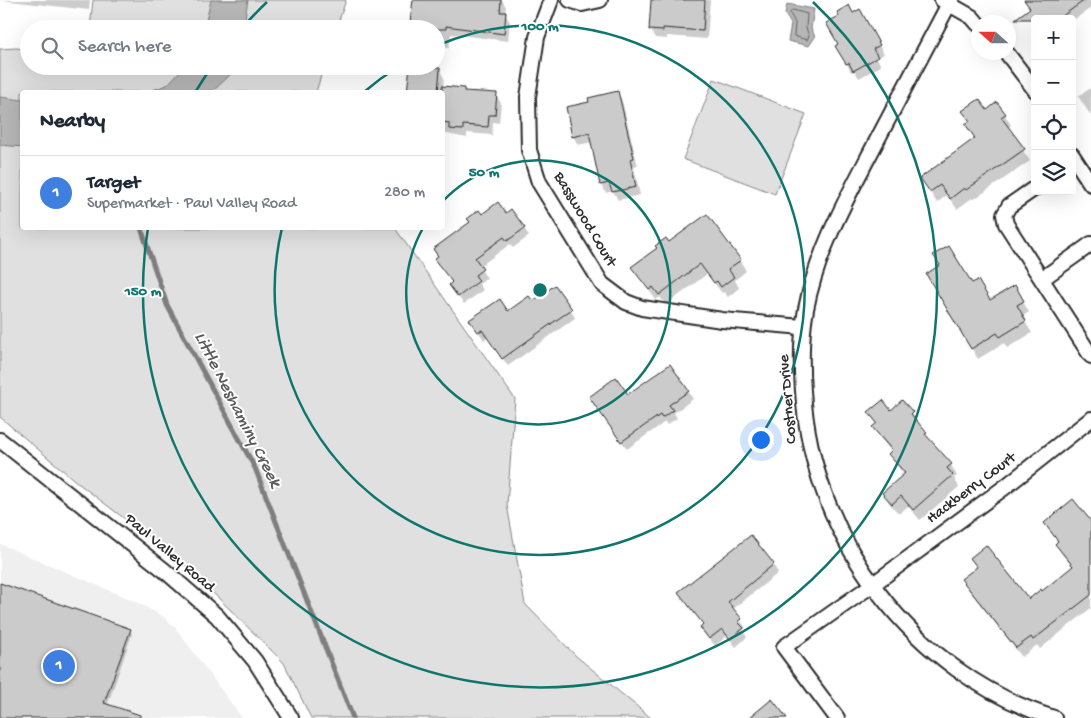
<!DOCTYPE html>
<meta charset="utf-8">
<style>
:root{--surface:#fff;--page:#f2f2f3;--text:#1f2937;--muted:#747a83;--line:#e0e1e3;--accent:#b45309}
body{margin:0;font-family:"Gochi Hand",sans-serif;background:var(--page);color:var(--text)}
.controls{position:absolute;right:15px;top:15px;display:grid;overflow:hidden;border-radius:5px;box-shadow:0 5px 20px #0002}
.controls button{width:45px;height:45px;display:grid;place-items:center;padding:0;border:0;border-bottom:1px solid var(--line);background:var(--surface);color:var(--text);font:25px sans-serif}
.compass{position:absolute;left:971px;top:15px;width:45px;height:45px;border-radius:50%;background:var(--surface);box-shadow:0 5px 20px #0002;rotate:291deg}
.you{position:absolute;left:760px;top:439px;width:18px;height:18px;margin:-12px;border:4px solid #fff;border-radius:50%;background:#1a73e8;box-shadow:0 0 0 8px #1a73e833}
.badge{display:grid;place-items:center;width:32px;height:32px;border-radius:50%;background:var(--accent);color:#fff;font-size:16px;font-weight:700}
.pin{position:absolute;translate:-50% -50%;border:2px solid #fff;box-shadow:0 1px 5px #0006}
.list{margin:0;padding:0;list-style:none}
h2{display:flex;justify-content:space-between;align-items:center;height:65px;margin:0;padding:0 20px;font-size:21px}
h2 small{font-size:16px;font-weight:400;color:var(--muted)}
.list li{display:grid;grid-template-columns:32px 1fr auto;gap:15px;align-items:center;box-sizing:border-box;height:75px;padding:0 20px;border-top:1px solid var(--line)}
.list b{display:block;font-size:19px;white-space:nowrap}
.list p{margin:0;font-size:16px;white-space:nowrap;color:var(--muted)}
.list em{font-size:16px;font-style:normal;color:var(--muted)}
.icon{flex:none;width:28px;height:28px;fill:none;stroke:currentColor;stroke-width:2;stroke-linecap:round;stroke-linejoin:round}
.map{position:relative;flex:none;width:1091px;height:718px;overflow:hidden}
.search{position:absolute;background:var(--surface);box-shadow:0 5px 20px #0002;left:20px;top:20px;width:425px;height:55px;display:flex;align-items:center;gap:12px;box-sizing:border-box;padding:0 18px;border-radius:28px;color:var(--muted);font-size:19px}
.panel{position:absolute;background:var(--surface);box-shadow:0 5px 20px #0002;left:20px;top:90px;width:425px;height:140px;border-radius:5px}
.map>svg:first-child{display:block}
</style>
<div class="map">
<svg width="1091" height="718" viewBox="0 0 1091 718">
<rect width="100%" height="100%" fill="#fff"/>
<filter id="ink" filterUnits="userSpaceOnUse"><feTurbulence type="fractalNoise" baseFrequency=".02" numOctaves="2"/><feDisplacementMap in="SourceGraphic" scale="10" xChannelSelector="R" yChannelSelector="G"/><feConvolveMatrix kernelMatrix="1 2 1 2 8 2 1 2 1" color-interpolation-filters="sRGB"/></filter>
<g filter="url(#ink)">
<path fill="#efefef" d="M0 544 132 600 161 615 175 627 242 718H0Z"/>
<g fill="#e0e0e0" stroke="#868686">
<path d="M93 0H346L336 29H90Z"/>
<path d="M17 48 29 50V66H324L316 92H22V228H395L515 399 507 505 525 604 576 656 651 718H311L284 663 184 564 79 484 0 417V49Z"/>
<path d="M714 79 806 114 775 194 683 159Z"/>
</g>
<g fill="#b6b6b6" stroke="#7e7e7e">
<path d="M211 0H248L243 29H204Z"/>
<path d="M787 4 814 9 811 28 815 37 809 46 788 41 791 24 785 14Z"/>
<path d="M185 66H233L231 74 212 92H147L167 85Z"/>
<path d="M0 97 22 100V147L0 145Z"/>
</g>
<g fill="#0003">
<path d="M0 0H90L89 10Z"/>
<path d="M414 0H502L506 7 505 14 510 22 508 41 451 34 449 48 436 47V29Z"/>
<path d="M653 0H710L707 39 667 36V39L655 38 650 29Z"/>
<path d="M1026 0H1091V8L1072 21V19H1035V24L1027 12 1031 9Z"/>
<path d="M860 11 884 54 877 58 881 66 859 78 854 70 851 72 847 64 853 14Z"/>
<path d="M411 66H432L431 69H439L444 78 443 87 464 89 466 92 496 95 501 103 499 123 493 122 492 135 467 133V138L442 133V92H405V91H409Z"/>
<path d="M1091 88V116L1078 96Z"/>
<path d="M618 93 622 101 638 166 634 167 640 195 618 200 613 191 606 193 601 185 592 142 578 145 573 136 591 103Z"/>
<path d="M964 111 1005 115 1011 125 1008 128 1030 161 973 200 972 198 957 209 947 195 937 203 922 179 976 139 967 125 970 122Z"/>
<path d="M506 215 524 228 529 236 513 248 510 244 479 267 487 278 479 284 483 290 464 304 455 293 453 283 482 216Z"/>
<path d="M669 244 740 260 746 271 735 280 739 288 728 297 724 292 722 293 707 274 666 305 660 297 656 300 633 268Z"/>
<path d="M927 274 972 285 990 301 1014 287 1029 312 1022 317 1032 333 1007 348 1004 343 978 359Z"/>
<path d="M571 310 575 318 508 366 488 337 484 340 476 328 508 312Z"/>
<path d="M688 391 693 399 674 413 677 418 667 425 665 422 627 449 595 405 628 396Z"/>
<path d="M891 412 912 413 931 442 951 465 957 476 954 478 959 487 920 520 908 506 899 514 890 504 883 493 904 475 889 454 892 452 880 438 874 427 877 424 869 413Z"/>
<path d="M1045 524H1091V608L1040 649 1037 645 1022 657 968 589 963 579 977 568 971 558 1028 601 1042 593 1073 567 1062 554 1057 544 1058 542Z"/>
<path d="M773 564 778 573 732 610 746 628 743 630 747 637 736 647 727 636 715 646 701 627 704 625 679 593Z"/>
<path d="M0 585 130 630 132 634 107 706 0 718Z"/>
</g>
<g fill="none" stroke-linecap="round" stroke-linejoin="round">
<path stroke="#636363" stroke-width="1" d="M793 10 807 14 806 28 809 36 807 40 794 36 795 23 790 13Z"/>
<path stroke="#7e7e7e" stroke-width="5" d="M141 228 167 305 255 468 353 718"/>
</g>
<g fill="#cbcbcb" stroke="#2b2b2b">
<path d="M413 0H501L500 12H506L504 34 446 26V29H409Z"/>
<path d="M651 0H705L703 31 663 28V31L649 30Z"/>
<path d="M1024 0H1085L1058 19H1015L1030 8Z"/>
<path d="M849 5 853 13 860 9 880 45 873 49 878 57 853 71 849 63 846 64 835 46 838 44 826 23 839 16 837 12Z"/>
<path d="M410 66 440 68 438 92H407Z"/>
<path d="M442 86 464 88V91L497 93 495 115H489L488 127 463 125V130L449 129V123L442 122Z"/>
<path d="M618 91 634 158 630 159 636 187 612 192 609 183 600 185 589 133 572 137 566 107 589 102 588 98Z"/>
<path d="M979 99 987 110 997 102 1006 114 1001 117 1025 149 966 190 964 188 950 199 940 185 930 192 920 178 975 138 965 124 970 121 962 111Z"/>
<path d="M498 202 506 213 511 209 525 228 507 241 504 237 475 258 483 269 475 275 479 281 458 297 449 285 452 282 434 259 438 256 433 249 470 222 467 219 479 210 482 214Z"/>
<path d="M707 214 741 260 728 269 734 277 721 287 717 281 714 283 700 264 659 295 653 287 649 290 631 267 657 248 655 246 666 238 669 242Z"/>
<path d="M949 246 972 283 978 280 990 300 1015 285 1024 301 1017 305 1026 321 1000 337 997 333 971 349 926 274 940 265 933 255Z"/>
<path d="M555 285 572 309 502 359 482 330 478 332 469 320 500 299 508 311 529 296 533 301Z"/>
<path d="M670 364 689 391 669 405 673 410 662 418 660 415 621 442 589 397 616 377 628 394Z"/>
<path d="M883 400 891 410 902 400 913 412 911 414 927 433 925 434 952 464 947 468 953 475 913 510 901 496 892 504 882 493 905 473 888 454 892 450 872 427 877 423 868 412Z"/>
<path d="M1073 499 1091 521V595L1033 640 1031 637 1016 648 961 579 977 567 970 558 986 545 1029 599 1041 589 1042 591 1073 566 1055 544 1058 541 1044 523Z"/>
<path d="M751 535 774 564 728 602 742 619 738 622 744 628 730 639 722 629 709 639 700 627 703 624 678 592Z"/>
<path d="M0 583 131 629 104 703 140 715V718H0Z"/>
<path d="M772 699 787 718H749Z"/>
</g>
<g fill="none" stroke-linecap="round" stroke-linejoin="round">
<defs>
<g id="street">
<path d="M551 0 537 37 528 97 529 150 539 182 602 284 626 302 642 308 722 320 803 327"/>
<path d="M570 0 582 4 600 0"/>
<path d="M942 0 972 17 978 24"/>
<path d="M951 0C925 49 900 97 874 146 847 198 817 251 806 309 801 336 801 364 803 391 812 538 913 674 1054 718"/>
<path d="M1006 52 1035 90"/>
<path d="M1072 155 1091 184"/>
<path d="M1035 188 1009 206 1004 215 1006 224 1091 356"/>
<path d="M1042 279 1091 244"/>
<path d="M0 440 164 570 217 616 255 661 291 718"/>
<path d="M837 718 784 647 872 585 1005 487 1091 419"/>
</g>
</defs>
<use href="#street" stroke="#2b2b2b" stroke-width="18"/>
<use href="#street" stroke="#fff" stroke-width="14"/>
</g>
</g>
<g fill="none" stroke="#0f766e" stroke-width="2.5">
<path d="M443 201A132 132 0 1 1 423 228"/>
<path d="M364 92A265 265 0 0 1 398 67M436 46A265 265 0 1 1 282 228"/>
<path d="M196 91A397 397 0 0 1 211 68M243 27A397 397 0 0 1 267 2M813 2A397 397 0 1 1 148 228"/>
</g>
<g text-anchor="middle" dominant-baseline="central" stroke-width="4" stroke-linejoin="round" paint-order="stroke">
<g font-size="16" fill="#2b2b2b" stroke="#fff">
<text transform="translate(584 220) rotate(59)">Basswood Court</text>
<text transform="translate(789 399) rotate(-95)">Costner Drive</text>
<text transform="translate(972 489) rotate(-37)">Hackberry Court</text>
<text transform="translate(169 554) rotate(40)">Paul Valley Road</text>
</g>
<g font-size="18" font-style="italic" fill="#5c5c5c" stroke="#fff">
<text transform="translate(237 410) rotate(63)">Little Neshaminy Creek</text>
</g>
</g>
<circle cx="540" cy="290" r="8" fill="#0f766e" stroke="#fff" stroke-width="2.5"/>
<g font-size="15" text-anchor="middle" font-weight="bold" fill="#0f766e" stroke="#fff" stroke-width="4" stroke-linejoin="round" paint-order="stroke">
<text x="540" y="30">100 m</text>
<text x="484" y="176">50 m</text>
<text x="143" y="295">150 m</text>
</g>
</svg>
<div class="controls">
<button>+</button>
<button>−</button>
<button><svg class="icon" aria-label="locate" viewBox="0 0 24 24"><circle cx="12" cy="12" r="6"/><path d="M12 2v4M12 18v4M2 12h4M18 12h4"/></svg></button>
<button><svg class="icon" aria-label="layers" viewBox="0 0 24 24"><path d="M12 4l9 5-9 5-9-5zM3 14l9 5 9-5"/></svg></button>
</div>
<svg class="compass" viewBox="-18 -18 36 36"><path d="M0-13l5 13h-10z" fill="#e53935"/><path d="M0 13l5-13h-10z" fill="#747a83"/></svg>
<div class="you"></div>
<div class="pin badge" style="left:59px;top:666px;background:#3f7fe0">1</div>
<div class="search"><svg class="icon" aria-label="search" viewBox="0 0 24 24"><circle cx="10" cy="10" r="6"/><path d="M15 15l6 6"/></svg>Search here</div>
<section class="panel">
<h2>Nearby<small></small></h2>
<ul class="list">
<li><span class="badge" style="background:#3f7fe0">1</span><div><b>Target</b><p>Supermarket · Paul Valley Road</p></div><em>280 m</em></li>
</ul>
</section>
</div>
